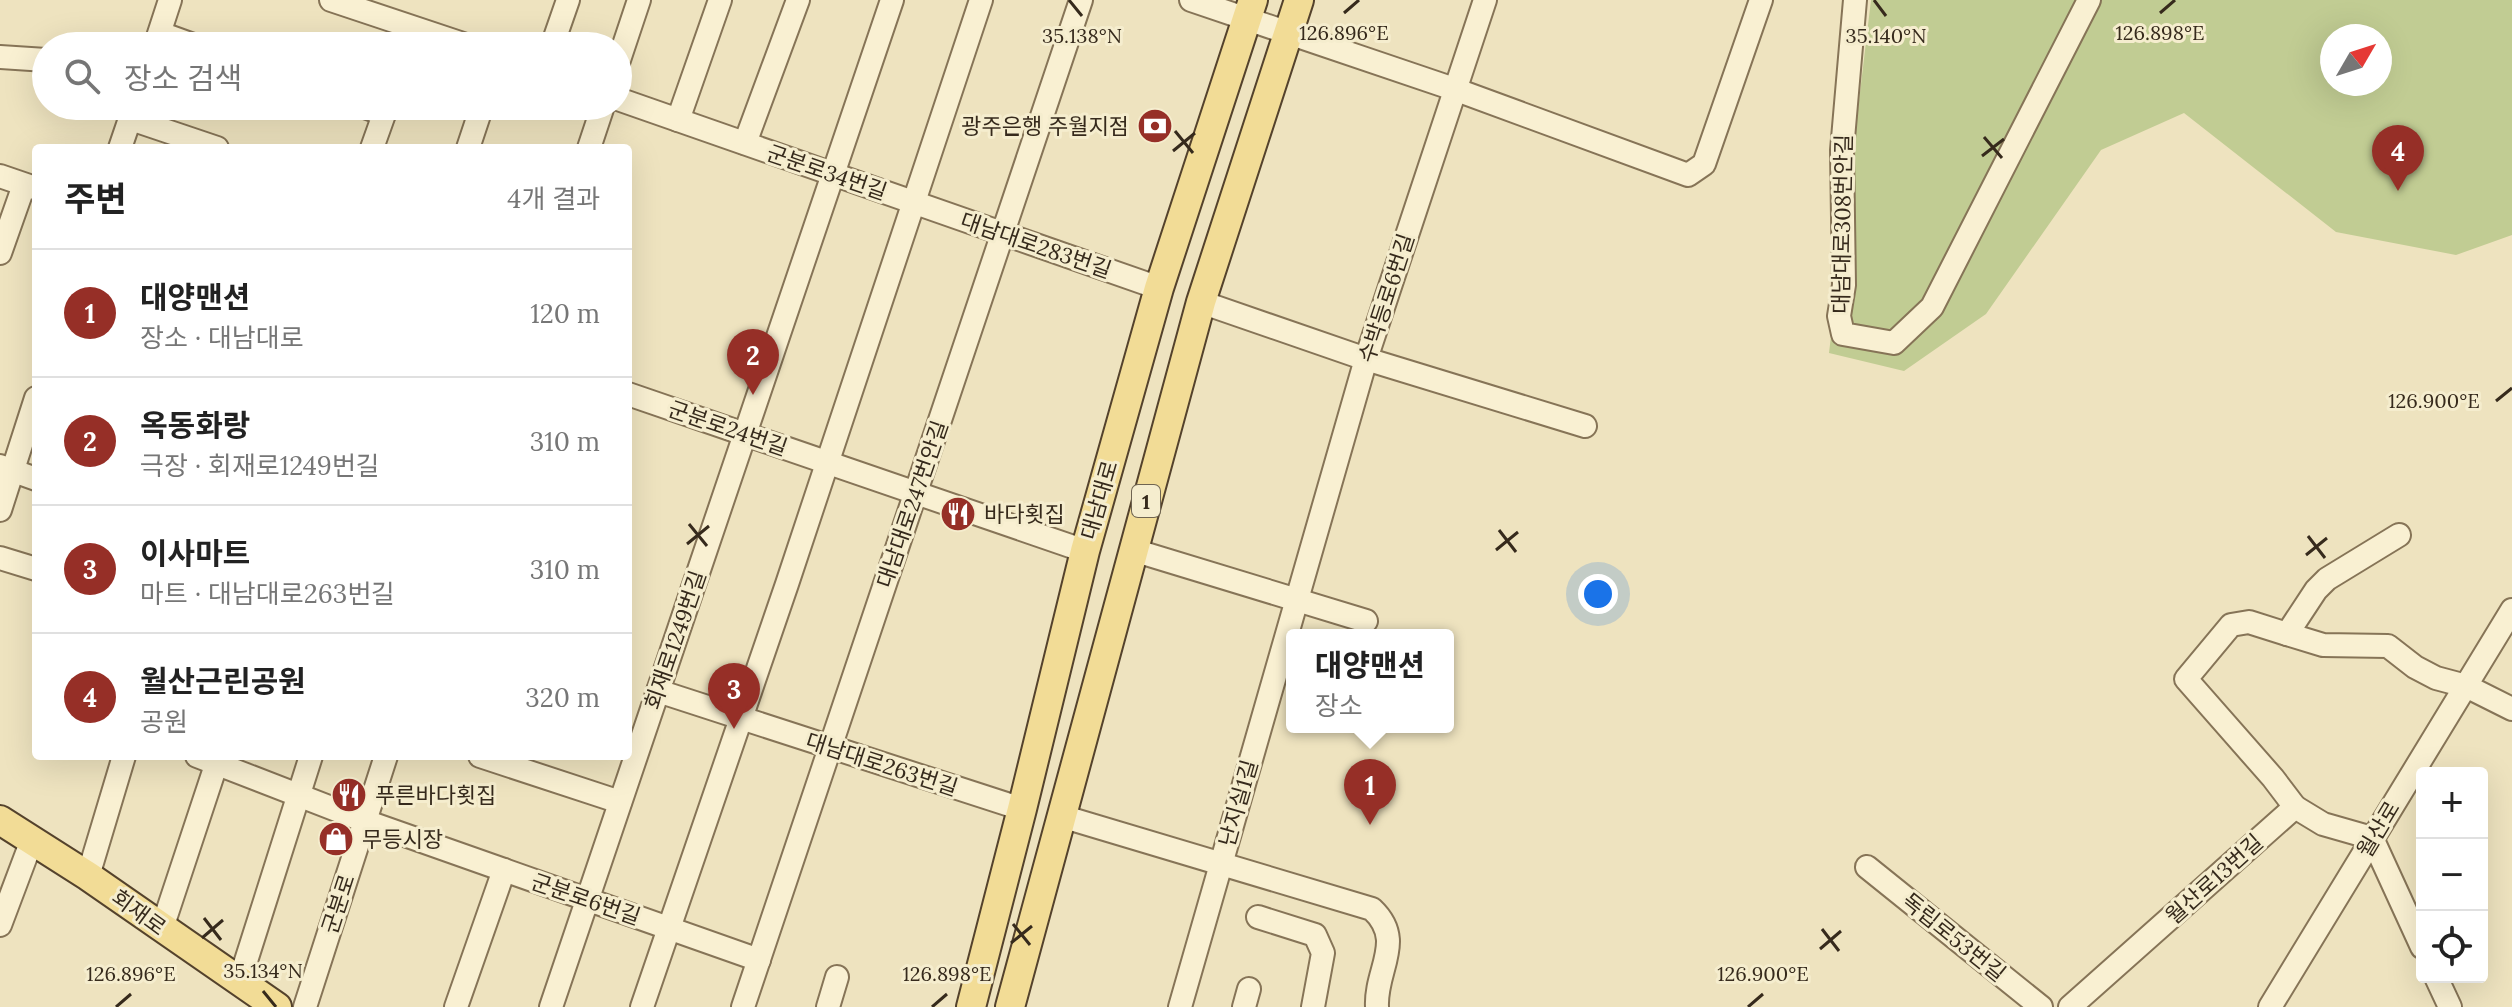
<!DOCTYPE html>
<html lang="ko">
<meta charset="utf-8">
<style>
:root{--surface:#fff;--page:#f2f2f2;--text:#222;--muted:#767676;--line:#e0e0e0;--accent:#962f27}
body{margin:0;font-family:Lora,"Noto Sans KR",serif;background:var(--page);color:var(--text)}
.controls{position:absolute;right:24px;bottom:24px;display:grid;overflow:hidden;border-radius:8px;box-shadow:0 8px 32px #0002}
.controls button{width:72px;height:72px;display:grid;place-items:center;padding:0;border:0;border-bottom:2px solid var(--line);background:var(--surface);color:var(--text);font:40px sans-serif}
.compass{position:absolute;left:2320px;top:24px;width:72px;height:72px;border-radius:50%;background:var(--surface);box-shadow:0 8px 32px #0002;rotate:51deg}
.you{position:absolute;left:1598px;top:594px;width:28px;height:28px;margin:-20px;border:6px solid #fff;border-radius:50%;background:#1a73e8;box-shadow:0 0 0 12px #1a73e833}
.badge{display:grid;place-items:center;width:52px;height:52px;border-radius:50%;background:var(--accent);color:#fff;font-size:26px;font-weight:700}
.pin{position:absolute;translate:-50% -66px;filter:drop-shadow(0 2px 4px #0008)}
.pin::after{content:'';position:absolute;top:42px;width:28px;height:24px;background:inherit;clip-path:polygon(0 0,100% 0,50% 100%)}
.popup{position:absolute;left:1286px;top:629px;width:168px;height:104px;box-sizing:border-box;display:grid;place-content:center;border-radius:8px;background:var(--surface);filter:drop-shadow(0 2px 6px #0005);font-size:26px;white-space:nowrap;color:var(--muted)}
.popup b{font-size:30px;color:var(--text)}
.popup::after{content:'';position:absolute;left:50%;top:100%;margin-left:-16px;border:16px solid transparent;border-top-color:var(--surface)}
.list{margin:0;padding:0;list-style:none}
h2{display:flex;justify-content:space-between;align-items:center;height:104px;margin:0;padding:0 32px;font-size:34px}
h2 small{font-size:26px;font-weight:400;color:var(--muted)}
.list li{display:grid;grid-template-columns:52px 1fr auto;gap:24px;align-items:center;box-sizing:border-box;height:128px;padding:0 32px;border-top:2px solid var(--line)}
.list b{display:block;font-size:30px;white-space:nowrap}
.list p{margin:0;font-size:26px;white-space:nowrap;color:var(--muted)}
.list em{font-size:26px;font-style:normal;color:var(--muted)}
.icon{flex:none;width:44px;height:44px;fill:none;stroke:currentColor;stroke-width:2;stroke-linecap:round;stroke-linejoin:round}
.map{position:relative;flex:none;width:2512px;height:1007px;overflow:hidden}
.search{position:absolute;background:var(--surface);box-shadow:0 8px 32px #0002;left:32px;top:32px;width:600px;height:88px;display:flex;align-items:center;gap:20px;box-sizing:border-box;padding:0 28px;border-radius:44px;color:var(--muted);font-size:30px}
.panel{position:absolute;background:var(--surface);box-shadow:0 8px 32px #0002;left:32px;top:144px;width:600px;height:616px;border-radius:8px}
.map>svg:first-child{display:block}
</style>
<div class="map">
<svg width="2512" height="1007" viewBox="0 0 2512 1007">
<rect width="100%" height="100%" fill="#eee3bf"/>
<path fill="#c1cc93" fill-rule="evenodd" d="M1871 0H2512V235L2456 255 2336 232 2184 113 2101 150 1986 314 1904 371 1829 353ZM2332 36H2380V84H2332Z"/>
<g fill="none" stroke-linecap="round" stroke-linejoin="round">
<defs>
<g id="minor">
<path d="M331 0 469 46"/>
<path d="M1191 0 1454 89 1688 175 1704 164 1761 0"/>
<path d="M1855 0 1842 150 1844 285 1839 316 1843 334 1894 343 1932 307 2089 0"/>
<path d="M160 33 196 46"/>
<path d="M155 46 170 0"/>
<path d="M552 46 568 0"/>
<path d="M0 57 46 60"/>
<path d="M618 63 639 0"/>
<path d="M618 99 1159 288"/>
<path d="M362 106 384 114"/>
<path d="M131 119 217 148"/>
<path d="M678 120 720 0"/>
<path d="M745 143 798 0"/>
<path d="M120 148 134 107"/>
<path d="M372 148 387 106"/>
<path d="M468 148 482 106"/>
<path d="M589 148 603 106"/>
<path d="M0 176 35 188"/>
<path d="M0 253 24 185"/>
<path d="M1201 302 1366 359 1585 426"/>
<path d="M628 394 1085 551"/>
<path d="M0 466 36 479"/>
<path d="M0 510 36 398"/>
<path d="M1133 550 1366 621"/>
<path d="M0 558 36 569"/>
<path d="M2287 634 2323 645 2388 646 2415 667 2436 678 2466 686 2512 709"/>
<path d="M658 691 1022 809"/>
<path d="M197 756 365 821 759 960"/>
<path d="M480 756 620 802"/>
<path d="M2295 807 2273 778 2186 679 2231 625 2249 622 2287 634 2316 590 2327 579 2399 535"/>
<path d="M1061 816 1372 909C1406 941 1375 969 1377 1007"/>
<path d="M1867 867 2041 1007"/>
<path d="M88 876 124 756"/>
<path d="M1258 917 1315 935 1323 953 1313 1007"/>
<path d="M0 925 32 840"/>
<path d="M162 928 219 756"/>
<path d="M2436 977 2450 1007"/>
<path d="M239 983 311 756"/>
<path d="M305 1007 386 756"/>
<path d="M456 1007 504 870"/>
<path d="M551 1007 892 0"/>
<path d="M642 1007 787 584 981 0"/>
<path d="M743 1007 1081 0"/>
<path d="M828 1007 837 977"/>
<path d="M1180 1007 1366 359 1485 0"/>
<path d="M1244 1007 1249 989"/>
<path d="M2070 1007 2295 807 2323 824 2372 838 2422 947"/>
<path d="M2270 1007 2512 610"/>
</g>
<g id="major">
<path d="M0 820 88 876 277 1007"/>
<path d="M971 1007 1022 809 1085 551 1159 288 1253 0"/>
<path d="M1010 1007 1201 302 1299 0"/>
</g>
</defs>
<use href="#minor" stroke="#867457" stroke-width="26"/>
<use href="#major" stroke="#54422c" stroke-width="32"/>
<use href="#minor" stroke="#f9f0d2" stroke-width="22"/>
<use href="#major" stroke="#f2dc96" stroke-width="28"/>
</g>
<path fill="none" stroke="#362a1c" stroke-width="3" d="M1069 0 1082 16M1874 0 1886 16M1344 13 1359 0M2160 13 2175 0M1175 131 1193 153M1984 137 2002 158M1173 151 1195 133M1982 156 2004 139M2496 401 2512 388M689 524 707 546M1499 530 1516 552M2308 536 2325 558M687 544 709 526M1496 550 1518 532M2306 555 2327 538M204 918 221 940M1013 924 1030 945M1822 929 1839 951M202 938 223 920M1011 943 1032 926M1820 949 1841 931M263 991 276 1007M116 1007 131 994M932 1007 947 994M1748 1007 1763 994"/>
<defs>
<symbol id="bank-disc" viewBox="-11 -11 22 22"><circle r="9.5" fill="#962f27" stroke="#f5edce"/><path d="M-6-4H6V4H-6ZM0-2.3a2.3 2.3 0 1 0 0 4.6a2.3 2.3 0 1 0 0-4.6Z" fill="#fff"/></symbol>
<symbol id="restaurant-disc" viewBox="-11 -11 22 22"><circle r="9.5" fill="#962f27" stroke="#f5edce"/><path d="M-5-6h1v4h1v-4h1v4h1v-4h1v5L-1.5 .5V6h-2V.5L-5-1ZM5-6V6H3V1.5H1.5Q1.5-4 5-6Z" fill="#fff"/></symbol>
<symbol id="shop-disc" viewBox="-11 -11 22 22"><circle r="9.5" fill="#962f27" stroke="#f5edce"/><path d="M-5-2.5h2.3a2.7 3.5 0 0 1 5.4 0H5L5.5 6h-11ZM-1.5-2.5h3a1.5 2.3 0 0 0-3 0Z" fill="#fff"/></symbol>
</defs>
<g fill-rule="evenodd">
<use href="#bank-disc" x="1135" y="106" width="40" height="40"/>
<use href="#restaurant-disc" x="938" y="494" width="40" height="40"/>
<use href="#restaurant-disc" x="329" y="775" width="40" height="40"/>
<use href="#shop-disc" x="316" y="819" width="40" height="40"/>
</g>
<g text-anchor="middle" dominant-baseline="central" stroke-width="6" stroke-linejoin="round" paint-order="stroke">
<rect fill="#f5edce" stroke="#6f6451" stroke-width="2" x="1132" y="485" width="28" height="32" rx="6"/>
<g font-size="20" font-weight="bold" fill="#362a1c">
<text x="1146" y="501">1</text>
</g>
<g font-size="22" fill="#362a1c" stroke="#f5edce" text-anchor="start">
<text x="1129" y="126" text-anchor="end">광주은행 주월지점</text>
<text x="984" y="514">바다횟집</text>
<text x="375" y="795">푸른바다횟집</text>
<text x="362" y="839">무등시장</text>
</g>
<g font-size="22" fill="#362a1c" stroke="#f5edce">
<text transform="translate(827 172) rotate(19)">군분로34번길</text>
<text transform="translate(1842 224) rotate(-89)">대남대로308번안길</text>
<text transform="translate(1036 245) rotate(19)">대남대로283번길</text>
<text transform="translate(1386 298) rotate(-72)">수박등로6번길</text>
<text transform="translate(728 428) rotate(19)">군분로24번길</text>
<text transform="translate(1099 500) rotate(-74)">대남대로</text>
<text transform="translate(912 504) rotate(-71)">대남대로247번안길</text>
<text transform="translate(675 640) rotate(-71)">회재로1249번길</text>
<text transform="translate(882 764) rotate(18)">대남대로263번길</text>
<text transform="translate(1238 803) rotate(-74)">난지실1길</text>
<text transform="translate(2378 829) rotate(-59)">월산로</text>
<text transform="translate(2214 879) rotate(-42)">월산로13번길</text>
<text transform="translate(586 899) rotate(19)">군분로6번길</text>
<text transform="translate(338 904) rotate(-72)">군분로</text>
<text transform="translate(139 912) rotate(36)">회재로</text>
<text transform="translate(1954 937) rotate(39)">독립로53번길</text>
</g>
</g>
<g font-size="20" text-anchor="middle" fill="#362a1c" stroke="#f5edce" stroke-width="6" stroke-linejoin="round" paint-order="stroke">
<text x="1344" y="40">126.896°E</text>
<text x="2160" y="40">126.898°E</text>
<text x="1082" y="43">35.138°N</text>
<text x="1886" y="43">35.140°N</text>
<text x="2434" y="408">126.900°E</text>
<text x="263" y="978">35.134°N</text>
<text x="131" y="981">126.896°E</text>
<text x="947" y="981">126.898°E</text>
<text x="1763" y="981">126.900°E</text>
</g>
</svg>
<div class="controls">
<button>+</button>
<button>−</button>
<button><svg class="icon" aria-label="locate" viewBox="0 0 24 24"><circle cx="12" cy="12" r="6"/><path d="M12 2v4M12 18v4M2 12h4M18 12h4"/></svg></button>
</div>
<svg class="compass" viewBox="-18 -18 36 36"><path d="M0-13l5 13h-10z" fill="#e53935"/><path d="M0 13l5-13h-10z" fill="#767676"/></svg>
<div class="you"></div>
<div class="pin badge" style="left:1370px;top:825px">1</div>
<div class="popup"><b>대양맨션</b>장소</div>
<div class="pin badge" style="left:753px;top:395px">2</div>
<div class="pin badge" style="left:734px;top:729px">3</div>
<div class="pin badge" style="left:2398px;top:191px">4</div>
<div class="search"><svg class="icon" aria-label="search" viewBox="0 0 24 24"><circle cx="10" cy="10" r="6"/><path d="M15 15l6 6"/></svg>장소 검색</div>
<section class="panel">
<h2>주변<small>4개 결과</small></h2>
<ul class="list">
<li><span class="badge">1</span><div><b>대양맨션</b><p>장소 · 대남대로</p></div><em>120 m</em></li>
<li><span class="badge">2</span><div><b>옥동화랑</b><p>극장 · 회재로1249번길</p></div><em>310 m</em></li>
<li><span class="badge">3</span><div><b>이사마트</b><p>마트 · 대남대로263번길</p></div><em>310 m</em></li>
<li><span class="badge">4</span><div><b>월산근린공원</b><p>공원</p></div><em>320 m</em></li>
</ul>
</section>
</div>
